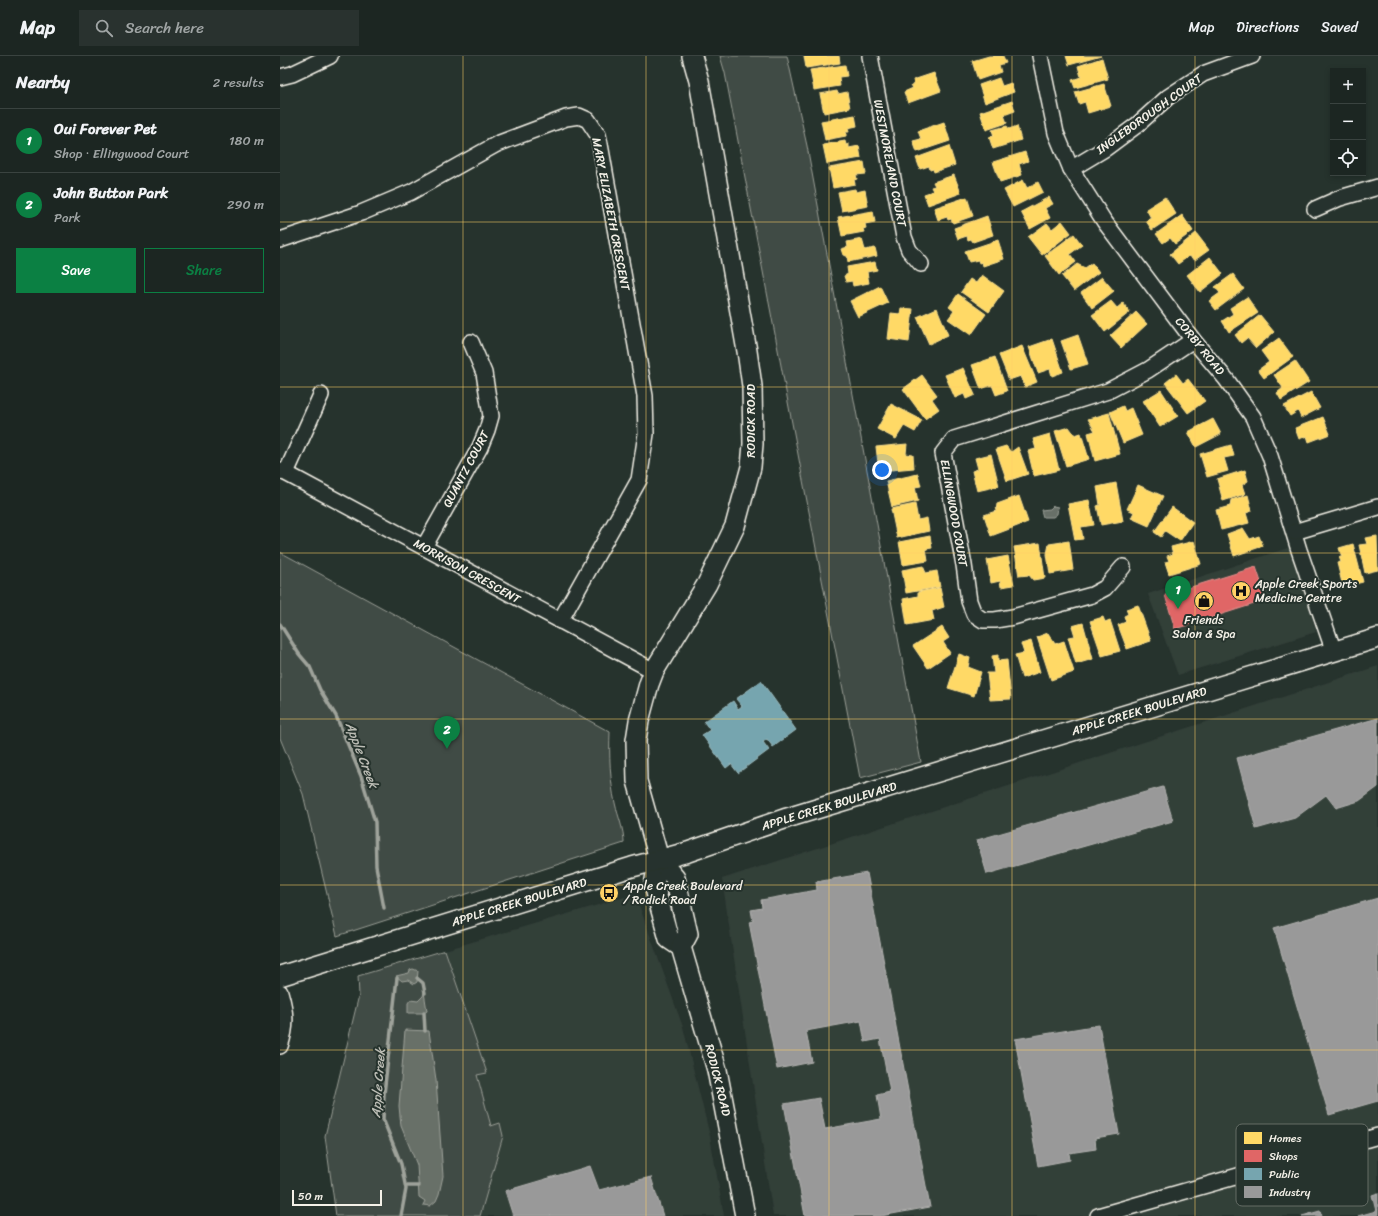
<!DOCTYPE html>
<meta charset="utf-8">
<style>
:root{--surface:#1c2622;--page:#29322f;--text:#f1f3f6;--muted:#a0a5a5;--line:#3a4340;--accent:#0b8043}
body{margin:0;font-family:Sriracha,sans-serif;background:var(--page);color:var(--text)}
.controls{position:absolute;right:12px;top:12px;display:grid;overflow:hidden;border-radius:0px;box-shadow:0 2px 6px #0003}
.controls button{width:36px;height:36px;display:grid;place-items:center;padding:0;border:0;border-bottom:1px solid var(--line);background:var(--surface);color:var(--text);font:20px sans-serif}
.scale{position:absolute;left:12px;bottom:10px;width:90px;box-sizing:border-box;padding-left:4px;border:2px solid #f4f1e8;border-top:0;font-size:11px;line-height:14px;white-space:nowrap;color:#f4f1e8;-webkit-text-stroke:3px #26332d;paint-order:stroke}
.you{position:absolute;left:602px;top:414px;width:14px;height:14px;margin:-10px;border:3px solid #fff;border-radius:50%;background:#1a73e8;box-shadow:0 0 0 6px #1a73e833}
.badge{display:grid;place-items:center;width:26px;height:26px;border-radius:50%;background:var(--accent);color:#fff;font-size:13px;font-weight:700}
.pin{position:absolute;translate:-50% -33px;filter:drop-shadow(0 1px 2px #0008)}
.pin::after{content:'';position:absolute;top:21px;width:14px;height:12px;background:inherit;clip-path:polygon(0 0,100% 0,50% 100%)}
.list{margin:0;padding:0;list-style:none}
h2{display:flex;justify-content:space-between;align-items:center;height:52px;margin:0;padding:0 16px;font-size:17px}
h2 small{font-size:13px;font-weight:400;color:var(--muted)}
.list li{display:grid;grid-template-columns:26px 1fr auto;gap:12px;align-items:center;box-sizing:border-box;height:64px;padding:0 16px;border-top:1px solid var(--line)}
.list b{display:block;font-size:15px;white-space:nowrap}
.list p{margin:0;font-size:13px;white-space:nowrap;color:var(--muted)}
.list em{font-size:13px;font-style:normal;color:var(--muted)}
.actions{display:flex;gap:8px;padding:12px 16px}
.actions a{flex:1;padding:9px 0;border:1px solid var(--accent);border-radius:0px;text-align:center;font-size:14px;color:var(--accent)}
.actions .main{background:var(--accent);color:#fff}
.icon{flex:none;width:22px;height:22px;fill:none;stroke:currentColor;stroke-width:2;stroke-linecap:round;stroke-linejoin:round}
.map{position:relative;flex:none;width:1098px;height:1160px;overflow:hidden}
header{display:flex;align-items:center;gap:24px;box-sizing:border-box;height:56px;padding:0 20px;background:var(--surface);border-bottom:1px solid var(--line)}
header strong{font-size:19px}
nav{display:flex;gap:22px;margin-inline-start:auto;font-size:14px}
.search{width:280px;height:36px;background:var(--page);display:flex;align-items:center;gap:10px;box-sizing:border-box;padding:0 14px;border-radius:0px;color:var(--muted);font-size:15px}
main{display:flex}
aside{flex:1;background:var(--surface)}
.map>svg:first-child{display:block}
</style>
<header>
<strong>Map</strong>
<div class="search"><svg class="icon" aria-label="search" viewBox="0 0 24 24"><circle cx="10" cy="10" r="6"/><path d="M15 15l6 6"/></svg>Search here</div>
<nav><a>Map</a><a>Directions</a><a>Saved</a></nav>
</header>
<main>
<aside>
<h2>Nearby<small>2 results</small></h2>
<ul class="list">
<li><span class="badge">1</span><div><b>Oui Forever Pet</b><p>Shop · Ellingwood Court</p></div><em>180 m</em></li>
<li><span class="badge">2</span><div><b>John Button Park</b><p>Park</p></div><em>290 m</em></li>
</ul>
<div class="actions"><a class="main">Save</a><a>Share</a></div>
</aside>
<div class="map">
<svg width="1098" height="1160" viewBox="0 0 1098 1160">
<rect width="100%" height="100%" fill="#26332d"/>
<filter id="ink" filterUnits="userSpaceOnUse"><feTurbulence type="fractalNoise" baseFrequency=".025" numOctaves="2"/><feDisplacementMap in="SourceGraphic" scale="8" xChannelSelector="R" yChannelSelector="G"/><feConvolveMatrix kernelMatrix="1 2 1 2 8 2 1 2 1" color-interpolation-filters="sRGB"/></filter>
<g filter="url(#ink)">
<g fill="#333f39">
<path d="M1014 490 1036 576 898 619 868 538Z"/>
<path d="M1098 610V1160H493L442 823Z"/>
<path d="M355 838 403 971 430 1080 444 1160H200L223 1080 220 1067 211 1071 197 1019 207 1017 165 894Z"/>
</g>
<g fill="#414b45" stroke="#9a9e96">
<path d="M440 0H507L527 90 641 706 580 722 445 17Z"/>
<path d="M0 496 330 676C329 699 330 724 335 747 338 761 344 773 344 787L57 880 23 738 0 682Z"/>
<path d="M165 894 207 1017 197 1019 211 1070 220 1067 223 1080 200 1160H56L45 1080 79 939 78 920Z"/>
</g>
<g fill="#676f68" stroke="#9fa39b">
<path d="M773 450 778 451 777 458 773 461H763L761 454 770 453Z"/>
<path d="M133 913 138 915 137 926 134 928 128 924 122 925 116 920 129 917 130 914Z"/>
<path d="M144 936 147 955 144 957H128V947L130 944 138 945 143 940Z"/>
<path d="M125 974 149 975 156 1024 163 1120 159 1138 156 1145 150 1150 143 1149 145 1145 139 1141 137 1109 121 1070 119 1050Z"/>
</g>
<g fill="#ffd966" stroke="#fce08d">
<path d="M524 0H559L560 7 526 12Z"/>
<path d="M709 0H723L726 7 719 9 721 16 698 24 692 5Z"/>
<path d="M786 0H821L789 9Z"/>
<path d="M822 2 828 23 795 32 792 24 801 21 798 10Z"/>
<path d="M565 9 567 20 559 21 560 30 534 34 530 14Z"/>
<path d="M654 17 661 35 628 47 624 36 633 32 631 29 634 28 633 24Z"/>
<path d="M719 22 722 30 731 27 734 36 705 47 699 29Z"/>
<path d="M824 28 831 50 808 57 805 46 799 48 795 36Z"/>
<path d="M557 35 558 38 567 36 570 52 544 57 540 38Z"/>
<path d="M732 45 735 55 724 59 727 67 706 74 700 56Z"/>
<path d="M575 59 577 70 568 72 569 76H566V80L545 84 541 65Z"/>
<path d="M664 66 670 85 637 96 633 85 641 83 638 75Z"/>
<path d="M727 70 729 73 737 70 741 84 713 93 709 81 714 80 712 74Z"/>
<path d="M565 85 566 89 569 88V92L579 90 581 102 547 108 543 89Z"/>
<path d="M669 90 675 109 654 116 653 113 650 114 649 110 640 113 636 102Z"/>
<path d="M745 96 748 105 739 108 742 119 720 126 713 106Z"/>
<path d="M584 106 586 118 576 119 577 123 574 124 575 128 553 132 549 112Z"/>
<path d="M674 119 681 137 648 149 644 138 653 135 651 131 655 130 653 126Z"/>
<path d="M743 124 747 132 758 126 763 136 733 151 724 134Z"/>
<path d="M575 133 576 136 585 134 588 150 562 155 558 136Z"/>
<path d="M687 141 693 160 673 167 671 163 668 164 667 161 658 164 654 152Z"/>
<path d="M769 141 773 148 765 152 770 162 750 173 741 156Z"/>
<path d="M885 141 896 158 872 174 866 165 871 162 866 153Z"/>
<path d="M593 155 595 166 585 168 586 172 583 173 584 176 562 180 558 161Z"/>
<path d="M902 159 913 175 895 188 890 182 883 187 876 178Z"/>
<path d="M707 160 713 179 693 186 691 183 688 184 687 180 678 183 674 172Z"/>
<path d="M782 165 791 177 762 199 748 181 767 167 772 173Z"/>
<path d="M916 177 929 194 915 204 909 200 898 208 890 198Z"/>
<path d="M794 178 802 189 790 198 796 206 779 219 765 200Z"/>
<path d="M582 183 585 194 595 192 597 200 568 206 567 200 563 199 561 193 568 191 567 186Z"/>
<path d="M718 184 724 203 703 210 702 206 699 207 698 204 689 206 685 195Z"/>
<path d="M930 201 943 218 920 236 907 219Z"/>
<path d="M595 206 597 214 587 216 589 227 573 230 572 225 566 226 564 220 568 218 567 211Z"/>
<path d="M812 207 819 216 794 235 782 220 797 208 805 212Z"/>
<path d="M953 218 964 233 936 254 929 245 940 237 935 231Z"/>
<path d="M702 219 724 235 709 256 681 236 690 223 696 227Z"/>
<path d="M822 221 834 235 812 252 801 237Z"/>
<path d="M600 230 608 247 578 261 570 245Z"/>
<path d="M678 238 706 258 691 279 668 263 674 255 669 251Z"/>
<path d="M967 241 978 257 949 276 942 265 953 258 950 252Z"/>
<path d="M831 245 837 252 843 247 850 256 825 276 812 259Z"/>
<path d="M621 252 633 253 629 286 608 283 611 257 620 258Z"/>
<path d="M657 252 668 279 649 288 637 261Z"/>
<path d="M856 256 867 268 841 292 830 280Z"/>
<path d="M980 259 994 276 976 292 967 282 961 287 955 279Z"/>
<path d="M798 279 808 308 791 313 781 285Z"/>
<path d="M999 282 1013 301 984 322 978 314 989 306 981 295Z"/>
<path d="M772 283 783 316 772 320 770 313 758 317 749 291Z"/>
<path d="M742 290 757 326 745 331 741 320 729 324 719 299Z"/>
<path d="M715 301 727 335 716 339 712 329 701 333 692 309Z"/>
<path d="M1015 305 1029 326 1001 344 997 337 1003 332 994 319Z"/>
<path d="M683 312 695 339 686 343 684 338 675 342 665 319Z"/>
<path d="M896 318 903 327 908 323 925 345 908 357 885 327Z"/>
<path d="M642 319 657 339 652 343 659 353 645 363 623 333Z"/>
<path d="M881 334 898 360 880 371 863 345Z"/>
<path d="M1031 336 1040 352 1021 362 1018 355 1010 360 1004 350Z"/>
<path d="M611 348 642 364 635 376 624 370 616 383 597 373Z"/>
<path d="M843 350 845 355 851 352 862 379 843 387 830 356Z"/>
<path d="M829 357 840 398 815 405 808 377 815 375 808 363Z"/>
<path d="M1043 361 1050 378 1029 386 1027 380 1019 383 1015 372Z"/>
<path d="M933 363 941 378 916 391 908 376Z"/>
<path d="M789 371 795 379 801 377 809 403 786 410 775 375Z"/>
<path d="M770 378 779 414 754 420 748 395 756 393 753 383Z"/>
<path d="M627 388 626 398 633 399 634 412 599 415 596 391Z"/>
<path d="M951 389 954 400 944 402 948 415 927 421 920 398Z"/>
<path d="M726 390 731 396 738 391 748 418 727 425 716 393Z"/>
<path d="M711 398 719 430 697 435 692 415 698 413 695 402Z"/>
<path d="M965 414 968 425 962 429 965 438 943 445 937 423Z"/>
<path d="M638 418 641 430 635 431 638 445 612 451 606 425Z"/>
<path d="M836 427 843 465 821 469 817 450 820 449 817 431Z"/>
<path d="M858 429 883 440 869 470 851 462 854 456 847 453Z"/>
<path d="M968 439 972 455 966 457 969 467 941 474 936 454 950 450 951 444Z"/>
<path d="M739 440 748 466 711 480 704 459 716 455 717 448Z"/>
<path d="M809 444 814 469 801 471 803 483 795 484 788 448Z"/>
<path d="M635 448 638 464 647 462 649 475 617 482 611 453Z"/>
<path d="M892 451 913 466 900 485 885 475 881 481 874 476Z"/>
<path d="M963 472 970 483 979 480 983 490 954 500 947 478Z"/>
<path d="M650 480 652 492 646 493 648 505 623 509 619 486Z"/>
<path d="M1097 480 1098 514 1085 517 1079 489 1087 488 1085 482Z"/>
<path d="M789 485 793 514 770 518 767 498 769 488Z"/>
<path d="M914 485 921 508 889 518 885 506 889 505 887 500 893 498 891 491Z"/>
<path d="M760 487 765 522 753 524 749 519 739 520 734 491Z"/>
<path d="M1073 488 1083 526 1063 531 1057 507 1061 506 1059 501H1062L1059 492Z"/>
<path d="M728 500 734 529 721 531 720 525 711 527 707 504Z"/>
<path d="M643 510 646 517 657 515 660 531 626 537 622 514Z"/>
<path d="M660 532 664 551 652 555 654 564 627 569 623 543 638 540V536Z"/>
<path d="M858 549 871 585 847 593 838 569 846 566 844 560 848 558 846 553Z"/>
<path d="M823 561 825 566 830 564 840 595 822 600 810 565Z"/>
<path d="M803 567 813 603 796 608 788 581 795 580 792 570Z"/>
<path d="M662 571 669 582 663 586 670 597 648 612 633 590Z"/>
<path d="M768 577 775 588 784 585 794 616 771 624 757 581Z"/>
<path d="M751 585 760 616 742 622 735 599 744 597 741 588Z"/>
<path d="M679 598 690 602 688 611 701 616 694 640 668 632Z"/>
<path d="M718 599V605L727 604 731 643 710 644 707 617H714L712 600Z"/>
</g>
<path fill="#e06666" stroke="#e6908d" d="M976 511 987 544 895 573 885 539Z"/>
<path fill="#76a5af" stroke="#9cbcc0" d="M481 625 516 674 493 691 487 683 483 686 489 694 458 717 451 708 446 712 422 679 430 674 424 666 453 645 458 653 462 650 456 643Z"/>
<g fill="#999" stroke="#b4b3b1">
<path d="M1098 662V731L1079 745 1056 752 1046 739 1015 762 976 773 957 702Z"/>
<path d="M883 731 893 765 707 818 697 784Z"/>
<path d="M587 817 650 1151 601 1160H525L504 1048 539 1042 545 1073 601 1063 597 1039 610 1036 600 983 585 986 581 965 526 975 532 1006 497 1013 469 866 473 865 471 854 482 852 481 844 537 834 536 826Z"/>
<path d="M1098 842V1045L1049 1059 994 872Z"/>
<path d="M819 969 839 1078 815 1082 816 1093 789 1097 790 1104 758 1110 735 983Z"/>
<path d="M310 1110 319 1134 371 1121 383 1160H233L225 1135Z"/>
<path d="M1098 1137V1160H1078L1096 1155 1092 1139Z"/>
<path d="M1040 1155 1042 1160H1022Z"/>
</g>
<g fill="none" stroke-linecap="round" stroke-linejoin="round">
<g stroke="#9fa39b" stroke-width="3.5">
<path d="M0 568 19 598 30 611 40 634 56 660 81 720 95 766 96 810 104 852"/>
<path d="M117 922 104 1038 103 1063 121 1108 126 1133 121 1160"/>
<path d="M137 922 143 927 145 937"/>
<path d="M144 957 145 975"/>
<path d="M126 1130H139"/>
</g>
<defs>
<g id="minor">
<path d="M590 0 624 181 629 194 641 208"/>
<path d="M760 0 776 77 791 113 824 165 913 284 946 323 973 361 990 400 1019 494 1054 596"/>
<path d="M0 21 12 18 50 0"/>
<path d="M791 113 826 92 857 69 888 41 923 18 972 0"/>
<path d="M1035 153 1060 142 1098 131"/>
<path d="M0 184 81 157 131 136 217 88 286 62 299 60 308 64 318 79 320 88 365 340 366 378 359 424 280 565"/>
<path d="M0 414 374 615"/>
<path d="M6 417 41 339"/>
<path d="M1014 476 1098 451"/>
<path d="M144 491 200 391 207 374 211 360 204 317 191 286"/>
<path d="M843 511 825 532 812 539 733 561 715 564H703L694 558 689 545 684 509 663 397 674 383 828 335 868 314 913 284"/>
<path d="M0 936C6 956 7 970 0 990"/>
<path d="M818 1160 1098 1080"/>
</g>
<g id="major">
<path d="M379 803 374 829 389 883 401 891 437 1014 465 1160"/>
<path d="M401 891 408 878 395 822 379 803 357 725 356 684 359 665 369 628 374 615 427 528 455 470 471 411 473 388 472 330 467 295 419 25 412 0"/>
<path d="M0 920 352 811 408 796 507 762 1098 582"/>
</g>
</defs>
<use href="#minor" stroke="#f4f1e8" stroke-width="18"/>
<use href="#major" stroke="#f4f1e8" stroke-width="22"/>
<use href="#minor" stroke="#26332d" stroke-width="15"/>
<use href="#major" stroke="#26332d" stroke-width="19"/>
</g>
</g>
<path fill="none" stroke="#ffd166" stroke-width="1" stroke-opacity="0.55" d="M183 0V1160M366 0V1160M549 0V1160M732 0V1160M915 0V1160M0 166H1098M0 331H1098M0 497H1098M0 663H1098M0 829H1098M0 994H1098"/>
<defs>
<symbol id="hospital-disc" viewBox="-11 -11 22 22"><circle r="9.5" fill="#ffd166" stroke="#26332d"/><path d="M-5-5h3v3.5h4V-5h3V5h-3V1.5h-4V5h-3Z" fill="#111"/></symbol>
<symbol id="shop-disc" viewBox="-11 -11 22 22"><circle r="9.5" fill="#ffd166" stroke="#26332d"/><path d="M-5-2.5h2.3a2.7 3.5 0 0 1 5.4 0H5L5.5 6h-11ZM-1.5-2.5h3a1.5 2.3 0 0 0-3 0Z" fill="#111"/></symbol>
<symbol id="bus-disc" viewBox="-11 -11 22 22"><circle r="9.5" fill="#ffd166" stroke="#26332d"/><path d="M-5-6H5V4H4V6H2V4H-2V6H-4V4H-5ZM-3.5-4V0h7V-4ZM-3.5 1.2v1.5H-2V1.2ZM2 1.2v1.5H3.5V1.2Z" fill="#111"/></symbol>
</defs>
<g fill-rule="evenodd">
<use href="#hospital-disc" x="950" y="524" width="22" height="22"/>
<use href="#shop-disc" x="913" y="534" width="22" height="22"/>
<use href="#bus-disc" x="318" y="826" width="22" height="22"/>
</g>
<g text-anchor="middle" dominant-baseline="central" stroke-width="4" stroke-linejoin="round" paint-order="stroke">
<g font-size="12" fill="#f4f1e8" stroke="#26332d">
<text transform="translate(869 58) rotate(-36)">INGLEBOROUGH COURT</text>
<text transform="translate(610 107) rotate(79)">WESTMORELAND COURT</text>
<text transform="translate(331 158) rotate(79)">MARY ELIZABETH CRESCENT</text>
<text transform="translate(920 290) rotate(51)">CORBY ROAD</text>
<text transform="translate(471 365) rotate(-90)">RODICK ROAD</text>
<text transform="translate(186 413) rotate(-62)">QUANTZ COURT</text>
<text transform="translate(674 457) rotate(80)">ELLINGWOOD COURT</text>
<text transform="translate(187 515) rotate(29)">MORRISON CRESCENT</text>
<text transform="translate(859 655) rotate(-17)">APPLE CREEK BOULEVARD</text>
<text transform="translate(549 750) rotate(-17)">APPLE CREEK BOULEVARD</text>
<text transform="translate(239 846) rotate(-17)">APPLE CREEK BOULEVARD</text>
<text transform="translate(438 1024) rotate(76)">RODICK ROAD</text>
</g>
<g font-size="12" fill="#f4f1e8" stroke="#26332d" text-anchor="start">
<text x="975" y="528">Apple Creek Sports<tspan x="975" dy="14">Medicine Centre</tspan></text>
<text x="924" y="564" text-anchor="middle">Friends<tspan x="924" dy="14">Salon &amp; Spa</tspan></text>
<text x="343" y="830">Apple Creek Boulevard<tspan x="343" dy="14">/ Rodick Road</tspan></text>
</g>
<g font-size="13" font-style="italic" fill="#bcbdb5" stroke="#26332d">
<text transform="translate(82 699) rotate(69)">Apple Creek</text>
<text transform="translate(98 1027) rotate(-86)">Apple Creek</text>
</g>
</g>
<rect x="956" y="1068" width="132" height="82" rx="6" fill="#26332d" stroke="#646c65" stroke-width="1"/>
<rect x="964" y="1076" width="18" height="12" fill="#ffd966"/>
<rect x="964" y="1094" width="18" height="12" fill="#e06666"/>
<rect x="964" y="1112" width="18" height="12" fill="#76a5af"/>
<rect x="964" y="1130" width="18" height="12" fill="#999"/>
<g font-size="11" fill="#f4f1e8">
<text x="989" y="1086">Homes</text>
<text x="989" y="1104">Shops</text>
<text x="989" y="1122">Public</text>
<text x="989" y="1140">Industry</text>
</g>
</svg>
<div class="controls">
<button>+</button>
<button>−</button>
<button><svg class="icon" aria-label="locate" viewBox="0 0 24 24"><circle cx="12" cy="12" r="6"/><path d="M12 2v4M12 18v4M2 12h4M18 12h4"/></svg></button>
</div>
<div class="scale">50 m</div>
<div class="you"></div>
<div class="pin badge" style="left:898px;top:553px">1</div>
<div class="pin badge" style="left:167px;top:693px">2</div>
</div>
</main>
